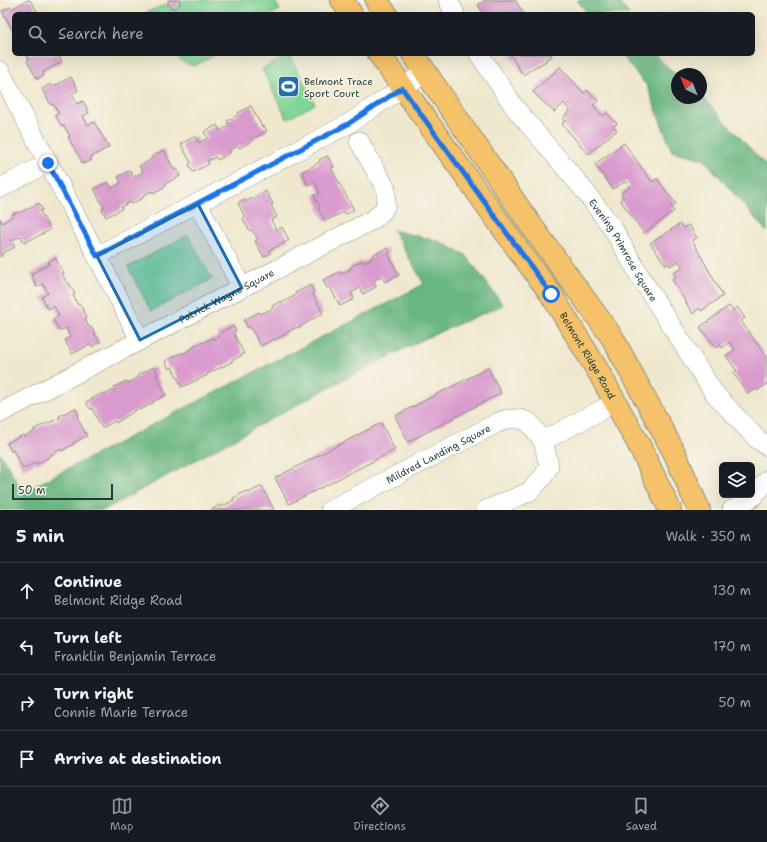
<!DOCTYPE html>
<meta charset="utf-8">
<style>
:root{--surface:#171b24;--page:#242831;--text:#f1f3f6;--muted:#9ea1a6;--line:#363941;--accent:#8c9099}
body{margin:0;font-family:"Shantell Sans",sans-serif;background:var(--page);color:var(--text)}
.controls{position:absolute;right:12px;bottom:12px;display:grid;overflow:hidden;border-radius:6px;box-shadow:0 4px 16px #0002}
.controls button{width:36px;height:36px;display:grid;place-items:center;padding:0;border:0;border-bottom:1px solid var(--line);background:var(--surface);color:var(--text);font:20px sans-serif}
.compass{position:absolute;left:671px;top:68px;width:36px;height:36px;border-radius:50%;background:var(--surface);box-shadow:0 4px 16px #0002;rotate:317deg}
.scale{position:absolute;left:12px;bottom:10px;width:101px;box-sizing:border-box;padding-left:4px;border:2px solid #1f3d34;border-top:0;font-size:11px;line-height:14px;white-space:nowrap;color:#1f3d34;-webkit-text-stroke:3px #f7f3e8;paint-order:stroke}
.stop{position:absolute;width:12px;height:12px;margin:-9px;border:3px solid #1a73e8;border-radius:50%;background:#fff}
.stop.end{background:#1a73e8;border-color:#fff;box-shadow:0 1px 4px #0008}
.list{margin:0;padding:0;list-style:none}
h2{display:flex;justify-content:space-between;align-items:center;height:52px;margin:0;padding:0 16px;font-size:17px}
h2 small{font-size:13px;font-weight:400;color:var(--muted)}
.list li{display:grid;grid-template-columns:26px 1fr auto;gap:12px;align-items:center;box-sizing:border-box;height:56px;padding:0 16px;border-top:1px solid var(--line)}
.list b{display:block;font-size:15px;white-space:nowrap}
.list p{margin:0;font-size:13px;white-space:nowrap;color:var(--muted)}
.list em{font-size:13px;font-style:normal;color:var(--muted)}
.icon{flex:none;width:22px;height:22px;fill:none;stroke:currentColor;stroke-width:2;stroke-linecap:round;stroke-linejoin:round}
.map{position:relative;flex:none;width:767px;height:510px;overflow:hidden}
.search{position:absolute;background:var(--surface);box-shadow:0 4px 16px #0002;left:12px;right:12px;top:12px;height:44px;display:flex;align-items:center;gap:10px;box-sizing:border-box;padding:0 14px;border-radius:6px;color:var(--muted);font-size:15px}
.sheet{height:276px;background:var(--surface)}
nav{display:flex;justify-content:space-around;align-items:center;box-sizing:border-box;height:56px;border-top:1px solid var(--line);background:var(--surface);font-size:11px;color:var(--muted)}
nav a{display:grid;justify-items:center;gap:2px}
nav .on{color:var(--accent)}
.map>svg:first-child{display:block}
</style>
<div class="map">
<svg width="767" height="510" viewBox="0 0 767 510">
<rect width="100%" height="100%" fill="#f7f3e8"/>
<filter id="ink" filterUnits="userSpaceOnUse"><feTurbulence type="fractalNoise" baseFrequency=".025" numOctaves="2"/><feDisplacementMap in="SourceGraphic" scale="8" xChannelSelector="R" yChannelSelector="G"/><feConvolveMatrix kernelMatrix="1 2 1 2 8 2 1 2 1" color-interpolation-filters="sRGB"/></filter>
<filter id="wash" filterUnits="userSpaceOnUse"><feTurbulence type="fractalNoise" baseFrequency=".012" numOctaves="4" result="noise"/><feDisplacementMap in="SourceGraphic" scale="16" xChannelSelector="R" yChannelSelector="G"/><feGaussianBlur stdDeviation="0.9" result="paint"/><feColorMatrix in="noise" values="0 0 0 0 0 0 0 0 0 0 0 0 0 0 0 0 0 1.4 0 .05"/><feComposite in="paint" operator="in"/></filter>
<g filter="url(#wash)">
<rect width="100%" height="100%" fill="#f0e8ce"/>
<g fill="#80d598" stroke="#508966">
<path d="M184 0H274L280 10 272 14H143L159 7Z"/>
<path d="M172 54H215L214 56 194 66 182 62Z"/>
<path d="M289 55 315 104 287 119 262 69Z"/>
<path d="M188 235 212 279 151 311 128 267Z"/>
</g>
<g fill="#68b680" stroke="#447a5a">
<path d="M577 0H618L629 14H588Z"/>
<path d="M620 54H656L661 61 677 75V98H701V95L767 167V232L704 159 672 151 647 86Z"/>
<path d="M393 230 438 241 466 255 503 305 428 337 335 384 104 510H0V453L23 492 424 284Z"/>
</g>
<g id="blocks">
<g fill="#d99acd">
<path d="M28 0H30L39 14H14V32L2 11 10 7 11 9Z"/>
<path d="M168 0H180V5L176 8H171L168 4Z"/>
<path d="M486 0H515L524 14H484L478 5Z"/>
<path d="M26 54H58L62 62 43 72 44 75 37 79 27 61 29 60Z"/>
<path d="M510 54H551L552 56 545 60 546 61 538 66V65L523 75Z"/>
<path d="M560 67 584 93 587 90 598 101 593 105 603 116 607 113 617 124 613 126 617 130 588 154 562 124 565 121 562 119 570 111 564 103 554 112 533 92Z"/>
<path d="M71 77 78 90 72 94 77 104 83 101 89 113 83 116 88 125 94 122 109 147 90 158 92 160 83 164 68 137 70 136 64 126 62 127 55 115 59 114 53 104 51 105 42 89 50 84 52 87Z"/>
<path d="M251 106 262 127 264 126 267 131 251 140 252 141 239 148 238 146 229 151 230 153 218 160 216 157 207 161 209 164 193 172 189 165 191 163 181 144 195 136 199 143 208 138 204 132 217 125 220 131 229 126 227 121 239 114 238 113Z"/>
<path d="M624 143 652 182 657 179 676 204 671 207 674 211 644 233 620 200 623 197 621 193 630 187 626 181 613 189 595 164Z"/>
<path d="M164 150 174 170 177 169 180 176 165 184 166 186 153 193 152 191 142 196 143 198 131 204 130 202 121 207 122 209 106 217 102 210 104 208 94 189 108 182 112 188 121 183 118 177 130 170 133 177 143 172 139 166 152 159 151 157Z"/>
<path d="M327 156 334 167 331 168 354 210 346 214 344 212 325 221 318 208H320L314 195 320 193 315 182 308 185 302 172 320 162 319 160Z"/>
<path d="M266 191 273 204 271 205 277 217 271 220 276 230 282 227 289 240 269 251 271 253 264 257 255 241 258 239 252 230 250 231 243 219 245 217 238 203 244 199 245 202Z"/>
<path d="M39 203 43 210 40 211 50 230 24 243 21 236 11 241 15 247 3 253V255L0 257V218L2 223 12 217 11 215 18 212 19 213Z"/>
<path d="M680 224 683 228 689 225 697 238 692 240 723 296 701 311 699 308 693 314 672 279 676 277 673 273 683 268 679 261 670 266 668 263 666 265 650 243Z"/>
<path d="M387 248 390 253 388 254 399 275 385 282 382 276 373 281 376 287 363 294 360 288 351 293 354 299 340 306 330 287 327 288 323 280 340 272 341 274 351 269 350 267 361 261 362 263 373 257 372 255Z"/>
<path d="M55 258 64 273 62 274 67 283H69L75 294 73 295 78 305 80 304 87 318 85 319 89 327H91L100 342 92 347 91 344 72 354 65 340 70 337 66 328 59 331 53 319 59 316 54 306 48 309 42 297 48 293 43 284 37 287 31 274 49 264 48 262Z"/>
<path d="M311 285 314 292 312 293 323 313 298 328 297 327 286 333V334L274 340V339L261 346 250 327 248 328 244 320 259 312 261 314 273 308 272 306 281 301 282 303 296 295 295 293Z"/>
<path d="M729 306 733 311 737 307 745 318 741 321 767 358V384L757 391 756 389 748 394 733 373 737 371 726 356 735 350 730 342 722 348 720 345 716 348 700 327Z"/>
<path d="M233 326 236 331 233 332 244 354 231 361 232 362 207 374 208 375 182 387 172 367 169 369 165 361 181 353 182 354 193 348V347L202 342V343L213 338 214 339 219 337 217 334Z"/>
<path d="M154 367 158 374 156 375 166 395 152 402 153 403 140 410 139 408 116 423 115 421 102 428 92 408 90 409 86 402 103 393 104 395 116 389 114 387 126 381 128 383 139 377 138 375Z"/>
<path d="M488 368 501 393 408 442 395 416Z"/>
<path d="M75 408 79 415 77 417 87 436 73 443 74 444 61 451V449L49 456V457L37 464 36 462 23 469 13 450 11 451 7 443 23 435 24 437 35 431 34 429 60 418 59 416Z"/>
<path d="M381 423 395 450 289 504 275 478Z"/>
<path d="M262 486 274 510H211L220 505 221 507 234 500 233 498 247 491 248 493Z"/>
</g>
</g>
</g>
<g filter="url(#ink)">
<use href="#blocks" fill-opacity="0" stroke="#889281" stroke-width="1"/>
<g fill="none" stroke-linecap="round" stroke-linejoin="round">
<defs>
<g id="minor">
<path d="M448 0 455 14"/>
<path id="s1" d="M479 54 515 108 580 185 612 227 641 278 714 393 757 439 767 446"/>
<path d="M0 71 97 256 140 340"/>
<path d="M0 188 48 163"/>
<path d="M198 204 242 288"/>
<path d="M97 256 348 124 425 73"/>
<path id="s2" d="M0 413 374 219 383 211 386 204V189L359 141"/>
<path d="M543 441 616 402"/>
<path id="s3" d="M330 510 497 423 508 419H520L529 422 543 441 549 466 543 477 529 492 486 510"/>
<path d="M732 510C748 504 757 493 767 480"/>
</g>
<g id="major">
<path d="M342 0 351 14"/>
<path d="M376 0 386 14"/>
<path id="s4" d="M379 54 520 252 551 294 598 371 639 445 670 510"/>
<path d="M413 54 528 221 612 337 675 454 699 510"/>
</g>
</defs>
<use href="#minor" stroke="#889281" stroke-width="20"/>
<use href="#major" stroke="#889281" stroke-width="24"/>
<use href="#minor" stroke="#fff" stroke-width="19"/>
<use href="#major" stroke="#f5c16b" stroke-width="22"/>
</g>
</g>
<g fill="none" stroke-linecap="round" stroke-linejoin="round" filter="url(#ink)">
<path stroke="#1a73e8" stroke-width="5" d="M48 163 97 256 348 124 402 88 551 294"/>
</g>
<path fill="#1f6fb2" fill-opacity="0.2" stroke="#1f6fb2" stroke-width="3" stroke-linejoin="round" d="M198 204 242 288 140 340 97 256Z"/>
<defs>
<symbol id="stadium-square" viewBox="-11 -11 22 22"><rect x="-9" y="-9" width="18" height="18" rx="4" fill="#1f6fb2" stroke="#f7f3e8"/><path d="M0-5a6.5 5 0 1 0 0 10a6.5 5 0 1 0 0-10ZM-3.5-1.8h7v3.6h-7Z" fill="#fff"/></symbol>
</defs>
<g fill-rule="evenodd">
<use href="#stadium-square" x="276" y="74" width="25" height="25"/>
</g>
<g text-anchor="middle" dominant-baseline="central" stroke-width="3" stroke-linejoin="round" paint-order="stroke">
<g font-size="10" fill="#1f3d34" stroke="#f7f3e8" text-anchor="start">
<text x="304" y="81">Belmont Trace<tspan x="304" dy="12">Sport Court</tspan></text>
</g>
<g font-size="10" fill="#1f3d34" stroke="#f7f3e8">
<text stroke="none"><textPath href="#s1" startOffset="244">Evening Primrose Square</textPath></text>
<text stroke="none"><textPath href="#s2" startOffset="255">Patrick Wayne Square</textPath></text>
<text stroke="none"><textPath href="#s4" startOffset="367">Belmont Ridge Road</textPath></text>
<text stroke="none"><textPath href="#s3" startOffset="122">Mildred Landing Square</textPath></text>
</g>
</g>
</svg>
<div class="controls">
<button><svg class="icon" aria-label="layers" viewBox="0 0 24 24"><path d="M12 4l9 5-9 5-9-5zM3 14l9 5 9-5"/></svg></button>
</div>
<svg class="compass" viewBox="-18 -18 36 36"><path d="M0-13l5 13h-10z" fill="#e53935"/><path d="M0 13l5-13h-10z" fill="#9ea1a6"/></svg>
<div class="scale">50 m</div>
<div class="stop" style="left:551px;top:294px"></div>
<div class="stop end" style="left:48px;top:163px"></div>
<div class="search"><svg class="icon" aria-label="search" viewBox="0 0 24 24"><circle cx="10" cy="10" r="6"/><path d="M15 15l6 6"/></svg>Search here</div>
</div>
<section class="sheet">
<h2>5 min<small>Walk · 350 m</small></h2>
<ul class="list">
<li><svg class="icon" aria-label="ahead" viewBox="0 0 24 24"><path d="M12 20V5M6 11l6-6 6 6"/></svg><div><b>Continue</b><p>Belmont Ridge Road</p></div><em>130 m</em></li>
<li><svg class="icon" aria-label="left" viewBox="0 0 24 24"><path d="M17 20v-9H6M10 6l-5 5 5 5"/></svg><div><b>Turn left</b><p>Franklin Benjamin Terrace</p></div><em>170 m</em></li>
<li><svg class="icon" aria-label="right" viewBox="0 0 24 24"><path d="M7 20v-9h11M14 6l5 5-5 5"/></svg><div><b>Turn right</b><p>Connie Marie Terrace</p></div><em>50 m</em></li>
<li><svg class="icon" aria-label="arrive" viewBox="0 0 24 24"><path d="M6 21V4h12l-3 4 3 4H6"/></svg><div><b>Arrive at destination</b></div></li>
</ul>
</section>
<nav>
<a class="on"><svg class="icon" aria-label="map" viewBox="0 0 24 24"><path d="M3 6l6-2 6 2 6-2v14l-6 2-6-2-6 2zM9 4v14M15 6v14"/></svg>Map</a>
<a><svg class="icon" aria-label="directions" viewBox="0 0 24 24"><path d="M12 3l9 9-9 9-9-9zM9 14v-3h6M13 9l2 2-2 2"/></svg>Directions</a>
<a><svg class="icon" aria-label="saved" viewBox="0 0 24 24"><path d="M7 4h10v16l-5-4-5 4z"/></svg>Saved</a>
</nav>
